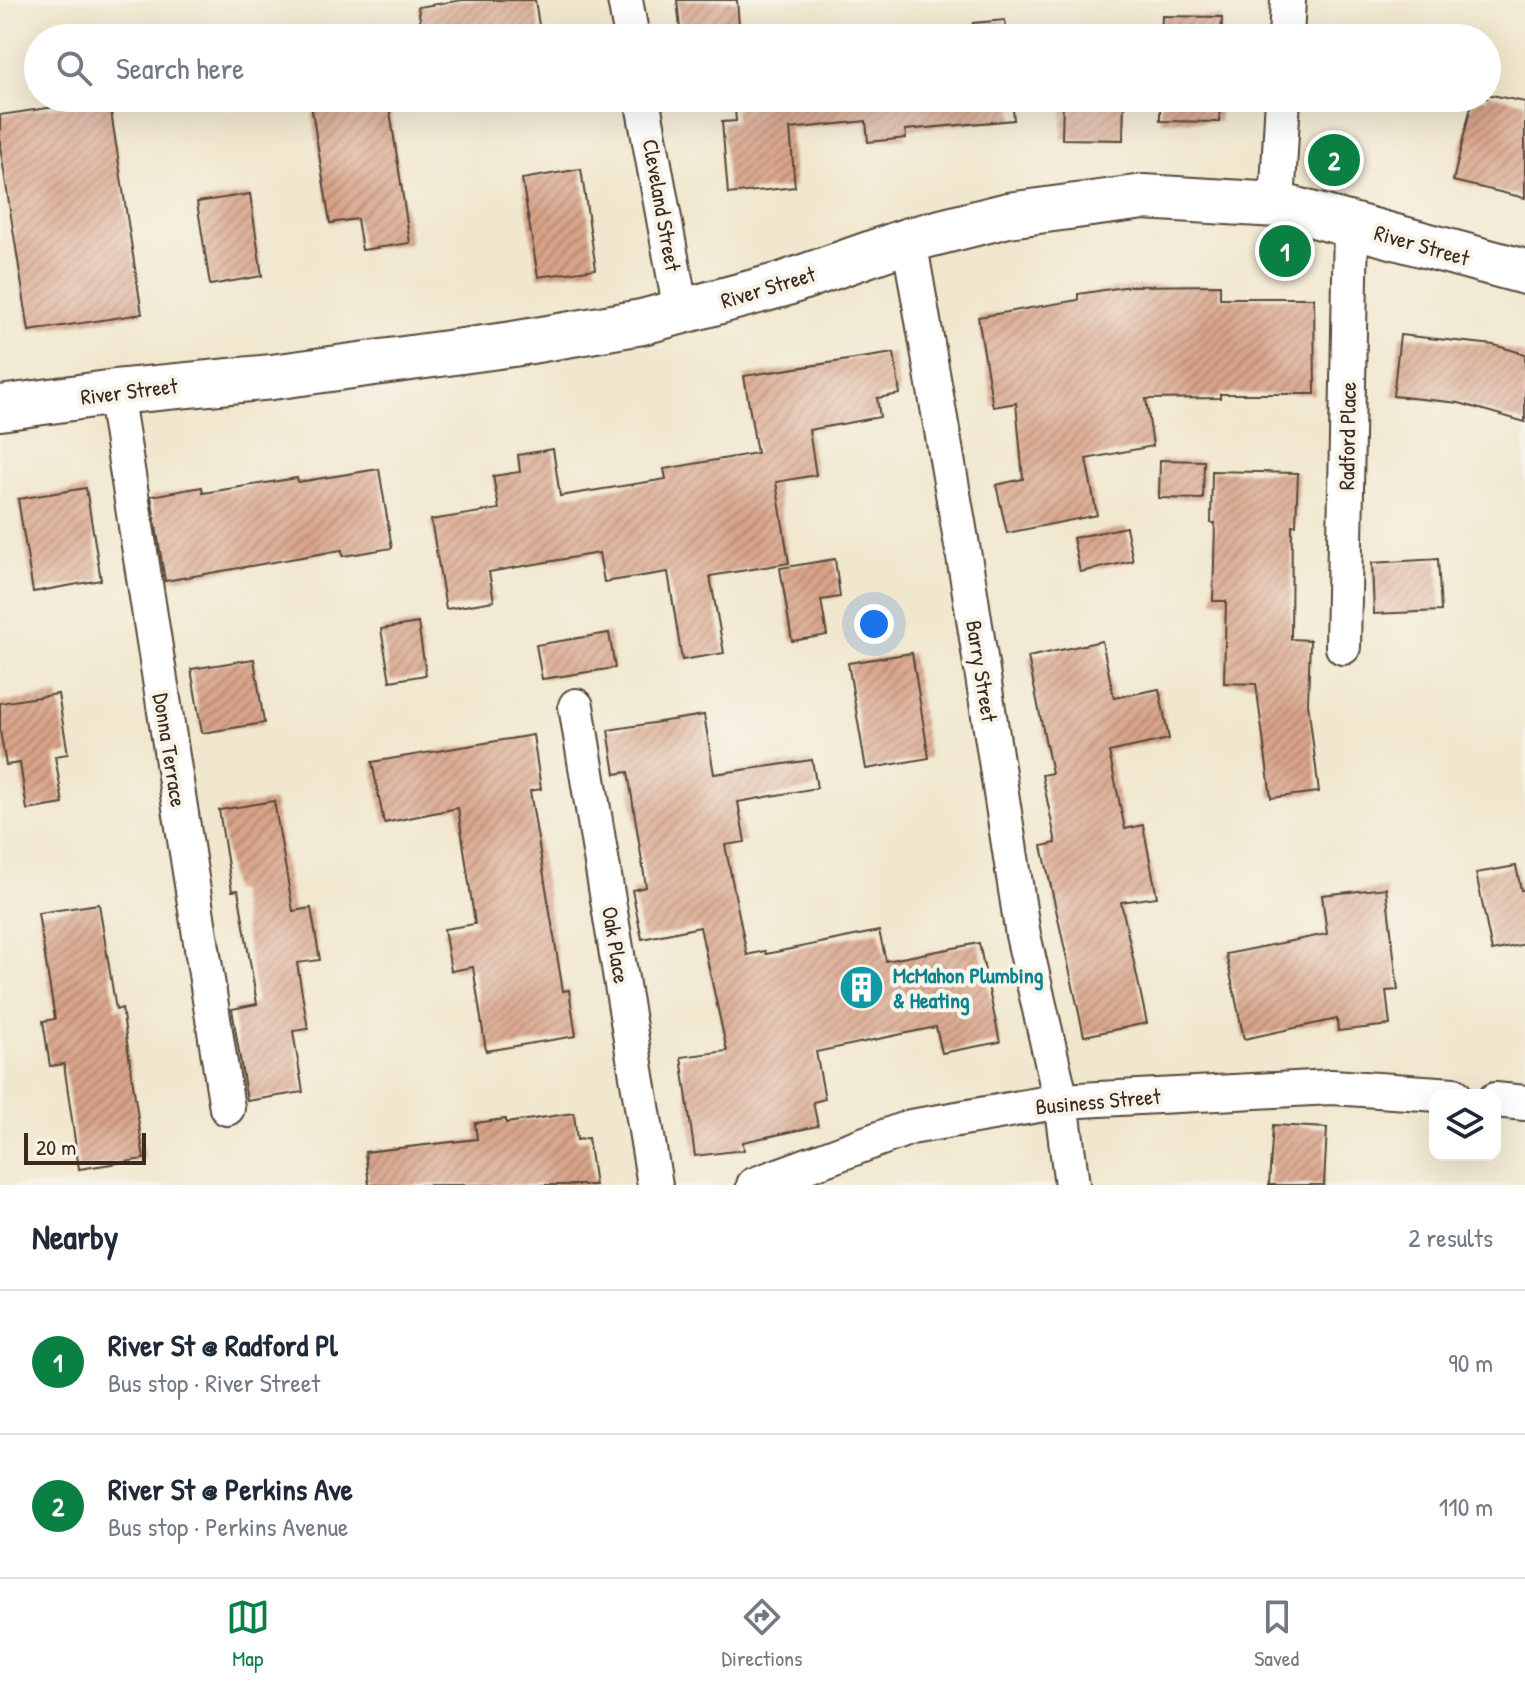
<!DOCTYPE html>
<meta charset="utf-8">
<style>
:root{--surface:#fff;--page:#f2f2f3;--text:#1f2937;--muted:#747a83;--line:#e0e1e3;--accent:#0b8043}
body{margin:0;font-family:"Patrick Hand",sans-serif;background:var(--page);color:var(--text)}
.controls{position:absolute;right:24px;bottom:24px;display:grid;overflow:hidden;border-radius:16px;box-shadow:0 8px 32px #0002}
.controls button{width:72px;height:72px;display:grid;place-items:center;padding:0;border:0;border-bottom:2px solid var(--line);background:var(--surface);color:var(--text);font:40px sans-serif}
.scale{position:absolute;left:24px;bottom:20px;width:122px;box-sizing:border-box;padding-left:8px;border:4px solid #3b2a1e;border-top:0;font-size:22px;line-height:28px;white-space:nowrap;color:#3b2a1e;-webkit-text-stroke:6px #f7f3e8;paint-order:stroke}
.you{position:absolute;left:874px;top:624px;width:28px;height:28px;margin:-20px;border:6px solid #fff;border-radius:50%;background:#1a73e8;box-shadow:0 0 0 12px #1a73e833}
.badge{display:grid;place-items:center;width:52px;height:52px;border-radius:50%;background:var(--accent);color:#fff;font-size:26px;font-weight:700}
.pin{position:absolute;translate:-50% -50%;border:4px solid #fff;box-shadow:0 2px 8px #0006}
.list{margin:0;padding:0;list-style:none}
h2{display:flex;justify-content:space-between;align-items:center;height:104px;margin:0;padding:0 32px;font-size:34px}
h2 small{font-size:26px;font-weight:400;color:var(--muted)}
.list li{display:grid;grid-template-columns:52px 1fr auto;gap:24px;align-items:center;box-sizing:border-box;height:144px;padding:0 32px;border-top:2px solid var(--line)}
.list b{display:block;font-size:30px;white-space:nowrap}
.list p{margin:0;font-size:26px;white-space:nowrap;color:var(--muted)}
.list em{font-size:26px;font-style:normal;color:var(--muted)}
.icon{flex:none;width:44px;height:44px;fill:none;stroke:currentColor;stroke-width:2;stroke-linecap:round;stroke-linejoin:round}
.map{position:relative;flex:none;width:1525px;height:1185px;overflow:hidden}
.search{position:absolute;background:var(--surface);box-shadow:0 8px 32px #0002;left:24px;right:24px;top:24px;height:88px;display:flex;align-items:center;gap:20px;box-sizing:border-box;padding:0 28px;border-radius:44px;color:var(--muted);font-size:30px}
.sheet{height:392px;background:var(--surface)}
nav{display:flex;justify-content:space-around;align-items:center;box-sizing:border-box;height:112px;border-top:2px solid var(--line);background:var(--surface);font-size:22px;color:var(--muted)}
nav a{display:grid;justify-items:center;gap:4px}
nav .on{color:var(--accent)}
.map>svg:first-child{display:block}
</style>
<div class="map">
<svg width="1525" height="1185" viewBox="0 0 1525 1185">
<defs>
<pattern id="building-hatch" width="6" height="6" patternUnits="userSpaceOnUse" patternTransform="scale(2)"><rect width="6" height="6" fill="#d8a389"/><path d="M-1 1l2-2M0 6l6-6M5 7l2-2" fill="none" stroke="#b0856f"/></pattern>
</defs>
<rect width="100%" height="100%" fill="#f7f3e8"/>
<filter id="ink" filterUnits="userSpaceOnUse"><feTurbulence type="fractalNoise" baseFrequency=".0125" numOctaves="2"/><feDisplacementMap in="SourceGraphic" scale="16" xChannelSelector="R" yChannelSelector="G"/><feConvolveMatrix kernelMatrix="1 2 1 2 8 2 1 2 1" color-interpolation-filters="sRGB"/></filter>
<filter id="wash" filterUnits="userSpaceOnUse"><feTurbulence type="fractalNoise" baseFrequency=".006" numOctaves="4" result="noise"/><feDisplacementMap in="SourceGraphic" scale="32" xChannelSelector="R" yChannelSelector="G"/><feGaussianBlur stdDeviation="1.8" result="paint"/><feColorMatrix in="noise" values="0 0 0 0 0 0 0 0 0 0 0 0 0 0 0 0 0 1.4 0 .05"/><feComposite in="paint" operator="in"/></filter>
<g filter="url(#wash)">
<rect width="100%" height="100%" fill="#f1e7ce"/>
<g id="blocks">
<g fill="url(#building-hatch)">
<path d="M463 0H535L541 38H423L418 7Z"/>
<path d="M677 0H737L740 38H681Z"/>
<path d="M1162 16 1222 17 1221 38H1161Z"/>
<path d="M1005 20 1006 38H974L973 23Z"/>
<path d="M1487 94 1525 102V198L1453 181 1473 98H1487Z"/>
<path d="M310 98H388L410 243 362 250 357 219 330 223Z"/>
<path d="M734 98H1012L1014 120 905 130 906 138 868 142 866 121 790 129 795 187 728 194 722 122 736 121Z"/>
<path d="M1063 98H1124L1123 140 1062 139Z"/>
<path d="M1160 98H1220V122L1160 121Z"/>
<path d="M109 99 142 314 29 331 0 146V115Z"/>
<path d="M581 169 596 269 538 277 522 179Z"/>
<path d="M250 194 262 276 210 285 197 202Z"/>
<path d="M1220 285V298H1314L1315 394H1220V398L1146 399 1153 446 1086 459 1097 515 1007 533 996 485 1023 479 1016 403 993 407 978 317 1078 300V294L1130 286Z"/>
<path d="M1400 335 1494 345 1525 354V422L1459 403 1393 396Z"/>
<path d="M894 353 900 394 877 398 880 417 809 430 816 475 776 482 789 563 710 576 724 653 682 660 668 572 604 582 599 553 489 572 494 601 446 609 431 520 499 509 493 476 520 472 518 455 553 449 560 496 666 479 664 469 757 453 744 376Z"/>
<path d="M1160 460 1204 461 1203 499 1159 498Z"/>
<path d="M379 469 392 548 343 556 342 550 165 581 151 496 202 487 203 493 297 478 298 482Z"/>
<path d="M1212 471 1298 473 1296 525H1292L1291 639 1310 640 1308 703 1319 792 1271 798 1256 684 1224 683 1226 601H1213L1215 523H1211Z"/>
<path d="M86 488 101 580 33 592 18 499Z"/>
<path d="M1126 527 1133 561 1080 572 1073 538Z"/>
<path d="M835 559 840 597 821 600 827 635 792 641 780 568Z"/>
<path d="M1438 559 1441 611 1374 614 1372 563Z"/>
<path d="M418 623 426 675 390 681 381 629Z"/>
<path d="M609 633 615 668 542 679 536 645Z"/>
<path d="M1102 641 1114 698 1159 689 1169 739 1109 752 1125 829 1143 825 1157 897 1121 902 1147 1023 1084 1036 1042 846 1056 843 1042 775 1052 773 1028 657Z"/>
<path d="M912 653 929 758 866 769 848 663Z"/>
<path d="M254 659 264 723 202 733 191 669Z"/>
<path d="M58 694 68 754 55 756 63 804 27 810 20 763 6 765 0 731V703Z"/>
<path d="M704 715 714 774 812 760 817 788 738 802 745 842 725 845 747 955 765 951 766 954 879 931 886 961 979 943 1000 1042 942 1053 936 1027 816 1052 825 1099 813 1102 818 1126 743 1142 744 1150 695 1156 681 1057 727 1051 700 927 642 939 632 890 646 887 628 772 615 774 608 730Z"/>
<path d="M533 735 541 789 530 791 563 991 569 990 576 1036 486 1051 473 967 451 971 444 929 475 924 458 808 384 823 372 762Z"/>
<path d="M274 801 293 911 311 908 320 960 297 963 308 1029 293 1031 303 1092 247 1101 232 1009 257 1004 238 890 232 891 219 810Z"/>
<path d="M1516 866 1521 890H1525V944L1492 951 1476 873Z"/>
<path d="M1386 888 1398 990 1386 991 1390 1025 1338 1031 1337 1019 1244 1039 1226 954 1327 934 1322 895Z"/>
<path d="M99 904 116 1010 122 1008 144 1159 79 1169 64 1064 50 1066 43 1021 55 1019 38 913Z"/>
<path d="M574 1113 577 1140 588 1138 595 1185H369L365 1152 477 1139 475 1123 506 1119V1123Z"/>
<path d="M1273 1125 1327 1128 1324 1185H1269Z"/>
</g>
</g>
</g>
<g filter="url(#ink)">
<use href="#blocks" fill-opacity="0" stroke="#564638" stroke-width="2"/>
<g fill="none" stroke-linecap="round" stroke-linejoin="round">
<defs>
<g id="minor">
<path d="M625 0 632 38"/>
<path d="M1286 38 1288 0"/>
<path d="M642 98 681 312"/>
<path d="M1277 205 1283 98"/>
<path d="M909 240 968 580 1023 935 1061 1101 1072 1185"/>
<path d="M115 392 227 1108"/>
<path d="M1343 647 1351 225"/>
<path d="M576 706 655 1185"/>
<path d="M1495 1100 1525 1103"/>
<path d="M754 1185 911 1127 1061 1101 1332 1087 1454 1095"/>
</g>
<path id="secondary" d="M0 408 115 392 272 377 513 344 642 322 784 284 909 240 1008 215 1144 197 1277 205 1525 272"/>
</defs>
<use href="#minor" stroke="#564638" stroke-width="38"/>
<use href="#secondary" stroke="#564638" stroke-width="48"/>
<use href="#minor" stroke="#fff" stroke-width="34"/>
<use href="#secondary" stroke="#fff" stroke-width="44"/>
</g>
</g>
<defs>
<symbol id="building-disc" viewBox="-11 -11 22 22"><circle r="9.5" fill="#0f9aa8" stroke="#f7f3e8"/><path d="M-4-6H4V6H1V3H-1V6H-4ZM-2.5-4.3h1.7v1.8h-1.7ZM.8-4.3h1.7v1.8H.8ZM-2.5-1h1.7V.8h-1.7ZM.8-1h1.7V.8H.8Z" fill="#fff"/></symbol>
</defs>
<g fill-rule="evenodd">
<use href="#building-disc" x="836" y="962" width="51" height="51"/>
</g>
<g text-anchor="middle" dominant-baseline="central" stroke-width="8" stroke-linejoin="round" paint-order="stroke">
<g font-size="22" fill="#3b2a1e" stroke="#f7f3e8">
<text transform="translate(662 205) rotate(80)">Cleveland Street</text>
<text transform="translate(1422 245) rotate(16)">River Street</text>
<text transform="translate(768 287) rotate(-17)">River Street</text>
<text transform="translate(129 391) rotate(-7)">River Street</text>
<text transform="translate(1347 436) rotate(-89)">Radford Place</text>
<text transform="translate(982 671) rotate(81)">Barry Street</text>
<text transform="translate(170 750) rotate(81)">Donna Terrace</text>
<text transform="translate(616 945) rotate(81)">Oak Place</text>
<text transform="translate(1098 1101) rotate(-5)">Business Street</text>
</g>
<g font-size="22" font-weight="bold" fill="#0d838f" stroke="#f7f3e8" text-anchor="start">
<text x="893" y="975">McMahon Plumbing<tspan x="893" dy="25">&amp; Heating</tspan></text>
</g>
</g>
</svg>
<div class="controls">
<button><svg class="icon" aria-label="layers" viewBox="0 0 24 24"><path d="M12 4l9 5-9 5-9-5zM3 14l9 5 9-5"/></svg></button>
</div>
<div class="scale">20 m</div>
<div class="you"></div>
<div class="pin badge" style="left:1285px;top:251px">1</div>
<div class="pin badge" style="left:1334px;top:160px">2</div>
<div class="search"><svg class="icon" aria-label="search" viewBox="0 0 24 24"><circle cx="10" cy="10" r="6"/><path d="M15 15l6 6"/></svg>Search here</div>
</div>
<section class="sheet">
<h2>Nearby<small>2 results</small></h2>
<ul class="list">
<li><span class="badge">1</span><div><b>River St @ Radford Pl</b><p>Bus stop · River Street</p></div><em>90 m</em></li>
<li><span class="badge">2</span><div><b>River St @ Perkins Ave</b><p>Bus stop · Perkins Avenue</p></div><em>110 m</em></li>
</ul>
</section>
<nav>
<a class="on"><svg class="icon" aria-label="map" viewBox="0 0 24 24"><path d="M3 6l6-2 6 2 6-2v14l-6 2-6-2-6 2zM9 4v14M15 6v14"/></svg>Map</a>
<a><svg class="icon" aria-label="directions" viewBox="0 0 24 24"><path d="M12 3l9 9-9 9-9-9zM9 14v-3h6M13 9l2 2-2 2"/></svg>Directions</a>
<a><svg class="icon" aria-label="saved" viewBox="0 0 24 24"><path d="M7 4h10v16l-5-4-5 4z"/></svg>Saved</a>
</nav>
